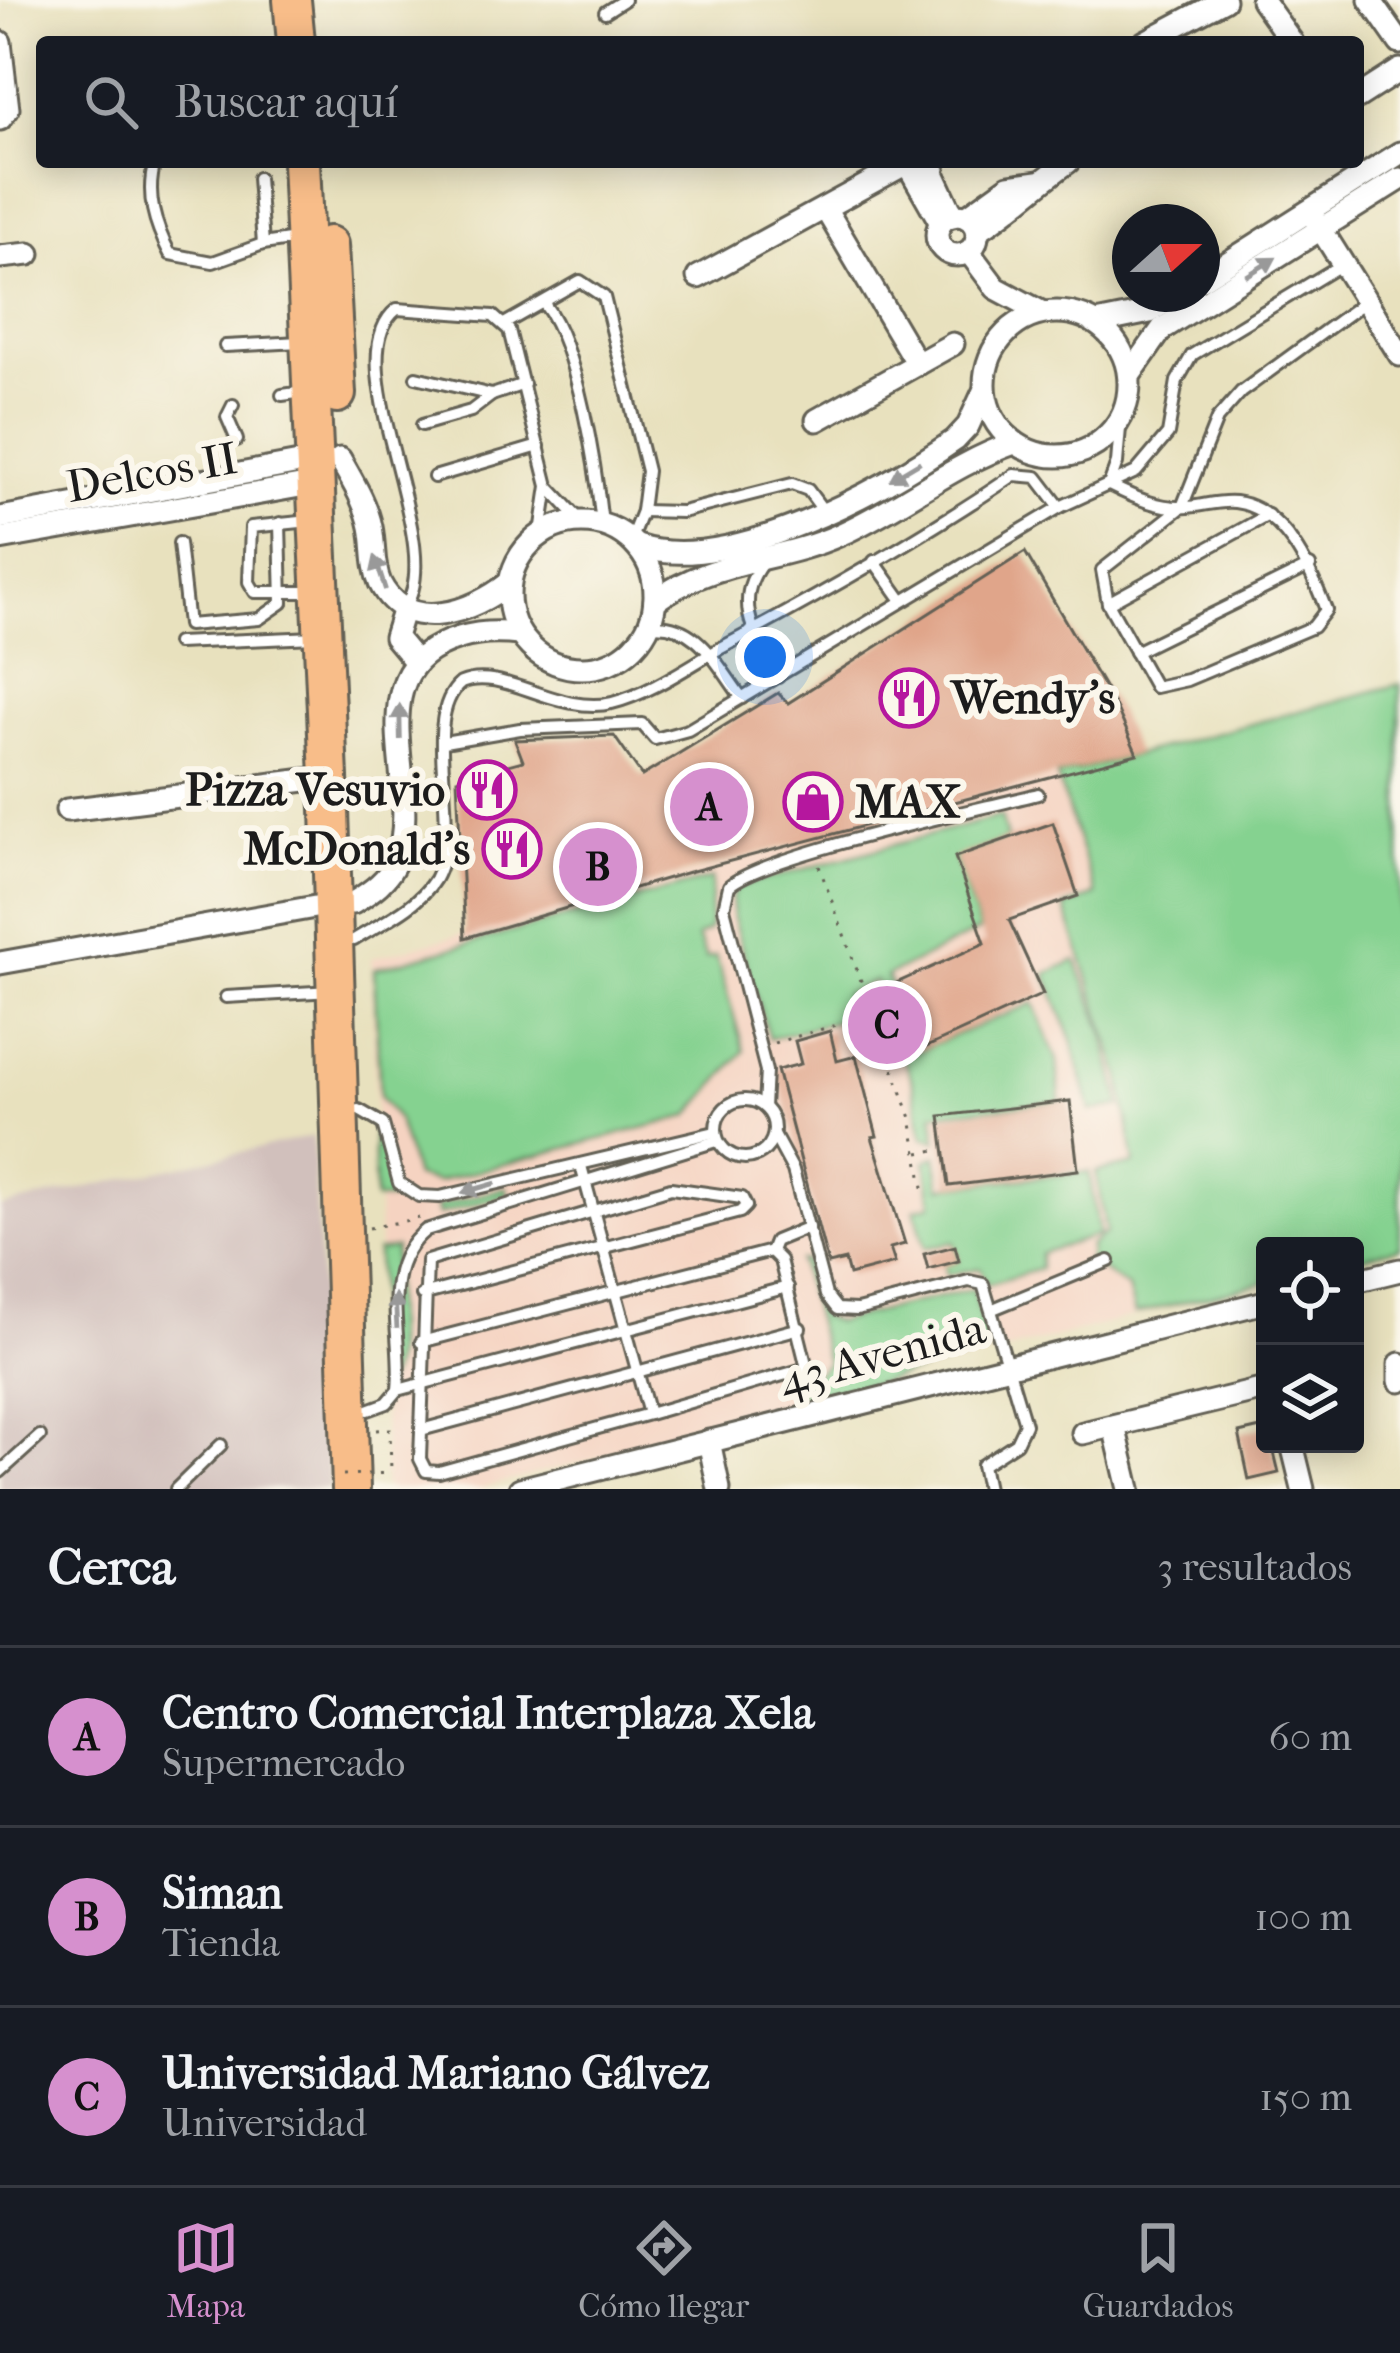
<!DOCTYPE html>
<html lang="es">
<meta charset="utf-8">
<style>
:root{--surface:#171b24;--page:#242831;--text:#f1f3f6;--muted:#9ea1a6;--line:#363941;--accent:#d690ce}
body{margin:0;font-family:"IM FELL French Canon",serif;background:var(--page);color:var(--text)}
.controls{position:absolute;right:36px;bottom:36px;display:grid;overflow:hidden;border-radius:12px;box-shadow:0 6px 30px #0003}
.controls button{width:108px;height:108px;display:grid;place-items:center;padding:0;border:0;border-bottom:3px solid var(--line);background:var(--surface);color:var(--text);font:60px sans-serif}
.compass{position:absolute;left:1112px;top:204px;width:108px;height:108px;border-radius:50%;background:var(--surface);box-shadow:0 6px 30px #0003;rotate:69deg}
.you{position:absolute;left:765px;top:657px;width:42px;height:42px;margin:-30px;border:9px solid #fff;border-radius:50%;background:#1a73e8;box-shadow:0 0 0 18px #1a73e833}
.badge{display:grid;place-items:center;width:78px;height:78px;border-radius:50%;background:var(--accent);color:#111;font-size:39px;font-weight:700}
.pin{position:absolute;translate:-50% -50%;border:6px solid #fff;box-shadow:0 3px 12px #0006}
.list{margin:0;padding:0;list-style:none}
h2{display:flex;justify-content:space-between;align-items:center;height:156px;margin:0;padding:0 48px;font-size:51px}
h2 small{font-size:39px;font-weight:400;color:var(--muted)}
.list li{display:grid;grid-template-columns:78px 1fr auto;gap:36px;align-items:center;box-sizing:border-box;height:180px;padding:0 48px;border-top:3px solid var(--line)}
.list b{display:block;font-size:45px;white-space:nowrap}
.list p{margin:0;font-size:39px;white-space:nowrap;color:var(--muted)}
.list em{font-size:39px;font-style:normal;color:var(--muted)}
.icon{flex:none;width:66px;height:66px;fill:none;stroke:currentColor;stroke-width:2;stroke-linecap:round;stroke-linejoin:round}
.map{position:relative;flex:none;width:1400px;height:1489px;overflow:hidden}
.search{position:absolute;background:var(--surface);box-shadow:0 6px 30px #0003;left:36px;right:36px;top:36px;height:132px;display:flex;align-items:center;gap:30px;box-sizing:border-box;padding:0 42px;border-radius:12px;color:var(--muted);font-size:45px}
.sheet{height:696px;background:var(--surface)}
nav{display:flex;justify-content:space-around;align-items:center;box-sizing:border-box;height:168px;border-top:3px solid var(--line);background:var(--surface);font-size:33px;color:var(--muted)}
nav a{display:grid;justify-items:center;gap:6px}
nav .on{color:var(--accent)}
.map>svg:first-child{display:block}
</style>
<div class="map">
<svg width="1400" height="1489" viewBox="0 0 1400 1489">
<rect width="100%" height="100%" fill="#fbf7ec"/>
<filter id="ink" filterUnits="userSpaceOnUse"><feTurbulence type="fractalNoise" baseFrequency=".00833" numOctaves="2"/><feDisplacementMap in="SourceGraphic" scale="24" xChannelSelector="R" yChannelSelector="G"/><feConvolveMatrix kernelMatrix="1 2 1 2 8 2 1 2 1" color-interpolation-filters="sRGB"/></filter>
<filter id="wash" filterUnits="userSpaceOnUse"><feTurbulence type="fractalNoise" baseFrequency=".004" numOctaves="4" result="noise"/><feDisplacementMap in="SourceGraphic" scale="48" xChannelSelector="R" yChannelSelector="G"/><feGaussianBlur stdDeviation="2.7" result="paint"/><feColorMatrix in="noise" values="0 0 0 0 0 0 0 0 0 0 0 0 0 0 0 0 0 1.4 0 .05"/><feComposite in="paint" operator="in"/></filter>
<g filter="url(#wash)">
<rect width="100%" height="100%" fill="#e8e1be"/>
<path fill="#f5d3c1" d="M1400 684V1247L1355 1259V1246H1265V1282L479 1489H385L372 958Z"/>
<path fill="#d1c0bc" d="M313 1136 330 1489H0V1207Z"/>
<g fill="#85d290" stroke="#507756" stroke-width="3">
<path d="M1400 684V1247L1355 1259V1246H1265V1282L1135 1314 1128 1288 1089 1261 1090 1245 1106 1233 1096 1172 1135 1164 1120 1074 1065 907 1096 895 1057 776Z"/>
<path d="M1001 816 1007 839 955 858 980 930 887 976 900 1008 889 1012 875 981 845 994 853 1016 769 1039 733 919 731 899 737 887Z"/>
<path d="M712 878 709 930 697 937 706 958 716 956 744 1051 689 1116 436 1182 415 1177 398 1120 380 1097 374 969Z"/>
<path d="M1076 960 1103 1030 1121 1106 1091 1111 1072 1040 1046 974Z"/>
<path d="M1034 1003 1057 1060 1060 1102 934 1113 936 1141 923 1137 912 1080 893 1031 902 1024 915 1052Z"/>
<path d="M373 1125 384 1148 392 1200 375 1199Z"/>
<path d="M936 1156 941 1187 1089 1172 1099 1235 1040 1253V1269L987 1285 980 1268 946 1275 944 1265 959 1261 954 1242 925 1248 915 1209 932 1204 926 1161Z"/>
<path d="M506 1187 508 1195 438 1215 436 1207Z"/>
<path d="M395 1248C387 1285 405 1366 382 1389L377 1251Z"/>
<path d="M805 1260 822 1317 836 1322 973 1289 989 1351 803 1404 799 1389 827 1363 799 1261Z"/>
</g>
<g id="blocks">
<g fill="#e0a58a">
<path d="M1025 552 1117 709 1137 754 689 872 465 938 457 779 523 761 515 740 614 736 642 776 778 693 788 703Z"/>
<path d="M1053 823 1078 896 1009 920 1043 994 922 1049 892 985 985 943 955 857Z"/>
<path d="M830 1031 837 1061 856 1056 877 1136 872 1137 905 1244 890 1248 895 1263 849 1275 845 1260 828 1264 777 1070 801 1064 795 1041Z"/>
<path d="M1070 1101 1078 1170 949 1186 940 1116Z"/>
<path d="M955 1246 959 1261 928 1269 924 1254Z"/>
<path d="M1265 1427V1444H1272L1279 1473 1249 1480 1239 1433Z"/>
</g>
</g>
</g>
<g filter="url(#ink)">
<use href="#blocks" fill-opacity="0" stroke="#636155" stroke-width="3"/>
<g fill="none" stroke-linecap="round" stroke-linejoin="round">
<defs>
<g id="service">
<path d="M605 12 624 0"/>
<path d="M155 162C145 195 155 225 170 254L213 262 263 244"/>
<path d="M258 178 263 244 296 239"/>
<path d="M545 305C578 348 596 469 602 524"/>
<path d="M504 324 580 281 604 297 647 471 642 511 630 541"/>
<path d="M225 346 300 342"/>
<path d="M416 377 492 395 524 384"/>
<path d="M282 395 304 392"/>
<path d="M233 405 227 417 237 440"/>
<path d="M1121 416 1117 463 1109 485C1135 498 1159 509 1188 507 1203 506 1220 500 1235 502 1284 508 1311 570 1326 610L1313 627 1187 680 1155 687 1108 603 1102 570 1182 507 1217 419 1241 392 1366 301"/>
<path d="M422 425 471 411 492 395"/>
<path d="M434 477 539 446"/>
<path d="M548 486 581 521"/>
<path d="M642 511 682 512 792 484 808 490 825 513"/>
<path d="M310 521 251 527 249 582 255 592H313"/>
<path d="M179 543 188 625 259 619 282 603 280 523"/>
<path d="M765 560C730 600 756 638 778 677"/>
<path d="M874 561 901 599"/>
<path d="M1108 603 1268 515"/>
<path d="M404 608C451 547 333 359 397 309L493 316 509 330 548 486 541 533"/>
<path d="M648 626C696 619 717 665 742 698"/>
<path d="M177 643 315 637"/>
<path d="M1135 652 1310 566"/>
<path d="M444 742 520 729 642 724 655 739 688 730 1060 507 1136 472 1168 434 1177 381 1192 355 1344 263"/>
<path d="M354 940C381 923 418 907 435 879 465 827 418 718 461 683 502 665 559 716 612 703 649 694 686 668 719 649 819 596 920 539 1014 475L1037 477 1060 507"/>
<path d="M226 997 332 991"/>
<circle cx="745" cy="1129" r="29"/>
<path d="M764 1107 766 1071 724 908 729 886C763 855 981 809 1038 794"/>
<path d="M359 1110 383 1124 399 1183 419 1196 440 1197 715 1132"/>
<path d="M774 1135 793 1170 826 1295 837 1309 857 1310 969 1281 983 1284 1025 1424 1016 1443 982 1465 987 1489"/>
<path d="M581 1166 649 1414 807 1368 780 1260 771 1251 775 1241 809 1227"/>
<path d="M422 1295 740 1212 746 1206 742 1198 671 1188 427 1261 420 1459 426 1471 439 1472 649 1414"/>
<path d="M993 1309 1109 1261"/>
<path d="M421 1342 771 1251"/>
<path d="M398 1390 788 1287"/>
<path d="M368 1410 387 1403 398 1390C404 1335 376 1270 426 1230L717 1141"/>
<path d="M421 1430 800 1328"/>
<path d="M0 1472 40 1436"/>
<path d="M176 1489 221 1445"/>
</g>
<g id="minor">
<path d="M1262 0 1292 42"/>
<path d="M1370 0 1400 43"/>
<path d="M0 42 8 109 0 119"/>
<path d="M1145 42 1224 0"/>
<path d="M1358 97 1400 70"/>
<path d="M906 162 916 179 933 173 935 162"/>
<path d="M933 173 953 216"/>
<path d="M916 179 941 223"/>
<path d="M825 208 917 364"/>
<circle cx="957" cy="235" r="20"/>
<path d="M966 217 1009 186 1038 182"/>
<path d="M1316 221 1400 355"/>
<path d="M977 231C1011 210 1036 184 1068 162"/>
<path d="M969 252 996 288 1041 312"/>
<path d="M0 257 29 254"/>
<path d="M698 277 905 164"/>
<path d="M1202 279 1400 153"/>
<circle cx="1057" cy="384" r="72"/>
<path d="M1096 323 1150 312 1178 294"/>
<path d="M1129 376 1162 329 1400 179"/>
<path d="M817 420 953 344"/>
<path d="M340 459C352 481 366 502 371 527 375 546 372 565 380 583 407 637 474 611 509 583"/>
<path d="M0 518 316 460"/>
<circle cx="582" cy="595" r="73"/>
<path d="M0 539 317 483"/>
<path d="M637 546C726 576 882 491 955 440L968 426 984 391"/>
<path d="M655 601C709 560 779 562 839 535 900 508 951 465 1014 443"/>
<path d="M404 608 395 637 415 661"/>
<path d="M67 810 329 777"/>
<path d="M353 903C372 891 389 880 397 858 423 792 361 684 439 646 465 633 490 631 519 634"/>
<path d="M0 963 332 904"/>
<path d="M1355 1281 1400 1270"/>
<path d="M1400 1364V1381"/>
<path d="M1114 1426 1129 1489"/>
<path d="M1083 1433 1265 1389"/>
<path d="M709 1441 719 1489"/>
<path d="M1292 1444 1303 1489"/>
<path d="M520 1489 1265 1302"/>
</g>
<g id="trunk">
<path d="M292 0 296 42"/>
<path d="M301 162 329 777 351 1489"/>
<path d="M329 245 337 394"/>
</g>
</defs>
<use href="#service" stroke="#636155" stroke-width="16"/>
<use href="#minor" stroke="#636155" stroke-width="27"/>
<use href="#trunk" stroke="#636155" stroke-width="42"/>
<g stroke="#636155" stroke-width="3" stroke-dasharray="3 9" stroke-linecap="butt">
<path d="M819 866 911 1118 924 1193"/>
<path d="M881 1023 897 1018"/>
<path d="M774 1043 874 1014"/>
<path d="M919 1153 936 1150"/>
<path d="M369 1228 419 1218"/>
<path d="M376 1430 390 1429 391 1473"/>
</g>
<use href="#service" stroke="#fff" stroke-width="10"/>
<use href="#minor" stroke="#fff" stroke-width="21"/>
<use href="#trunk" stroke="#f8bd89" stroke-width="36"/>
<path stroke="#636155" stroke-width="3" stroke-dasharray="3 9" stroke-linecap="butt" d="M343 1475 391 1473"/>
</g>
<defs><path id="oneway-solid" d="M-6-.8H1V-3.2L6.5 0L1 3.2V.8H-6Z" transform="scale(3)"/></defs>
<g fill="#999">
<use href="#oneway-solid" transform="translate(1261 267) rotate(-32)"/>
<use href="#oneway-solid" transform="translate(905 471) rotate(149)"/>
<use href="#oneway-solid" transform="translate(380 573) rotate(-108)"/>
<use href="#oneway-solid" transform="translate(400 722) rotate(-91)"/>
<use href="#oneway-solid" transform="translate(479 1188) rotate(164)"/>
<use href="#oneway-solid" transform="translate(396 1311) rotate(-93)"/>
</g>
</g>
<defs>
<symbol id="restaurant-ring" viewBox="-11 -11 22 22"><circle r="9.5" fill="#fbf7ec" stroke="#b5179e" stroke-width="1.5"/><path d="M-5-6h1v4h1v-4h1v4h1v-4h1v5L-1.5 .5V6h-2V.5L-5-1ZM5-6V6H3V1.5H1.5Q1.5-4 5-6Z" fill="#b5179e"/></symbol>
<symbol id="shop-ring" viewBox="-11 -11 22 22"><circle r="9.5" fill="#fbf7ec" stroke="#b5179e" stroke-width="1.5"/><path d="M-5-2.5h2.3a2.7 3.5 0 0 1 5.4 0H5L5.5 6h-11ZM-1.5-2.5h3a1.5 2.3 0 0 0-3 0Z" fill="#b5179e"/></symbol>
</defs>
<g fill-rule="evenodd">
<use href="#restaurant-ring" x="876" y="665" width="66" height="66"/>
<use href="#restaurant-ring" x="454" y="757" width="66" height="66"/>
<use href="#shop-ring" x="780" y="769" width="66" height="66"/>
<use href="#restaurant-ring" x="479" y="816" width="66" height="66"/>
</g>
<g text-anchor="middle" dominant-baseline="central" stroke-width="12" stroke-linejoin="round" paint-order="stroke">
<g font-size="45" fill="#1c1c1c" stroke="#fbf7ec">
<text transform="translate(152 473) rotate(-10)">Delcos II</text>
<text transform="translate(882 1355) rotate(-15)">43 Avenida</text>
</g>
<g font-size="45" font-weight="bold" fill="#1c1c1c" stroke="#fbf7ec" text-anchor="start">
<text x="951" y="698">Wendy's</text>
<text x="445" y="790" text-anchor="end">Pizza Vesuvio</text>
<text x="855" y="802">MAX</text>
<text x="470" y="849" text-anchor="end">McDonald's</text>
</g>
</g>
</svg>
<div class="controls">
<button><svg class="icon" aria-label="locate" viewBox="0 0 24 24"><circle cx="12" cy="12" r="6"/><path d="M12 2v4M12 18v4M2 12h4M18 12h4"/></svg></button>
<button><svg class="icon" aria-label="layers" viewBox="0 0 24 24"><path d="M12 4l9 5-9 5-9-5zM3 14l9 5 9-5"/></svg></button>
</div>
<svg class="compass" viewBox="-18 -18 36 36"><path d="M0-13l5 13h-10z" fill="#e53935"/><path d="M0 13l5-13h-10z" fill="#9ea1a6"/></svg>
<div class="you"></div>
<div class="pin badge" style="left:709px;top:807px">A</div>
<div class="pin badge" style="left:598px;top:867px">B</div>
<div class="pin badge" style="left:887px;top:1025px">C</div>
<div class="search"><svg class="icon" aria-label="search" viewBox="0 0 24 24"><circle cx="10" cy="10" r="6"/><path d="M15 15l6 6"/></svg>Buscar aquí</div>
</div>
<section class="sheet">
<h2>Cerca<small>3 resultados</small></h2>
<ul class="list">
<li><span class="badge">A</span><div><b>Centro Comercial Interplaza Xela</b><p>Supermercado</p></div><em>60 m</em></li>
<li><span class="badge">B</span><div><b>Siman</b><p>Tienda</p></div><em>100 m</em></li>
<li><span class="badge">C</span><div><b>Universidad Mariano Gálvez</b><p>Universidad</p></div><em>150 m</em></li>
</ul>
</section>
<nav>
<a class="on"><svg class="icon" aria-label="map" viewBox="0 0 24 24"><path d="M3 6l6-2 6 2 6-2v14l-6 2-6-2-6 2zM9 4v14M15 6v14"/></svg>Mapa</a>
<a><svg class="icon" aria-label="directions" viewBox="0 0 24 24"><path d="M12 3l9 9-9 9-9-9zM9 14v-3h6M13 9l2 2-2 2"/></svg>Cómo llegar</a>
<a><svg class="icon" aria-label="saved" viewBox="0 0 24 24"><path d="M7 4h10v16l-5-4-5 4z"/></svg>Guardados</a>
</nav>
